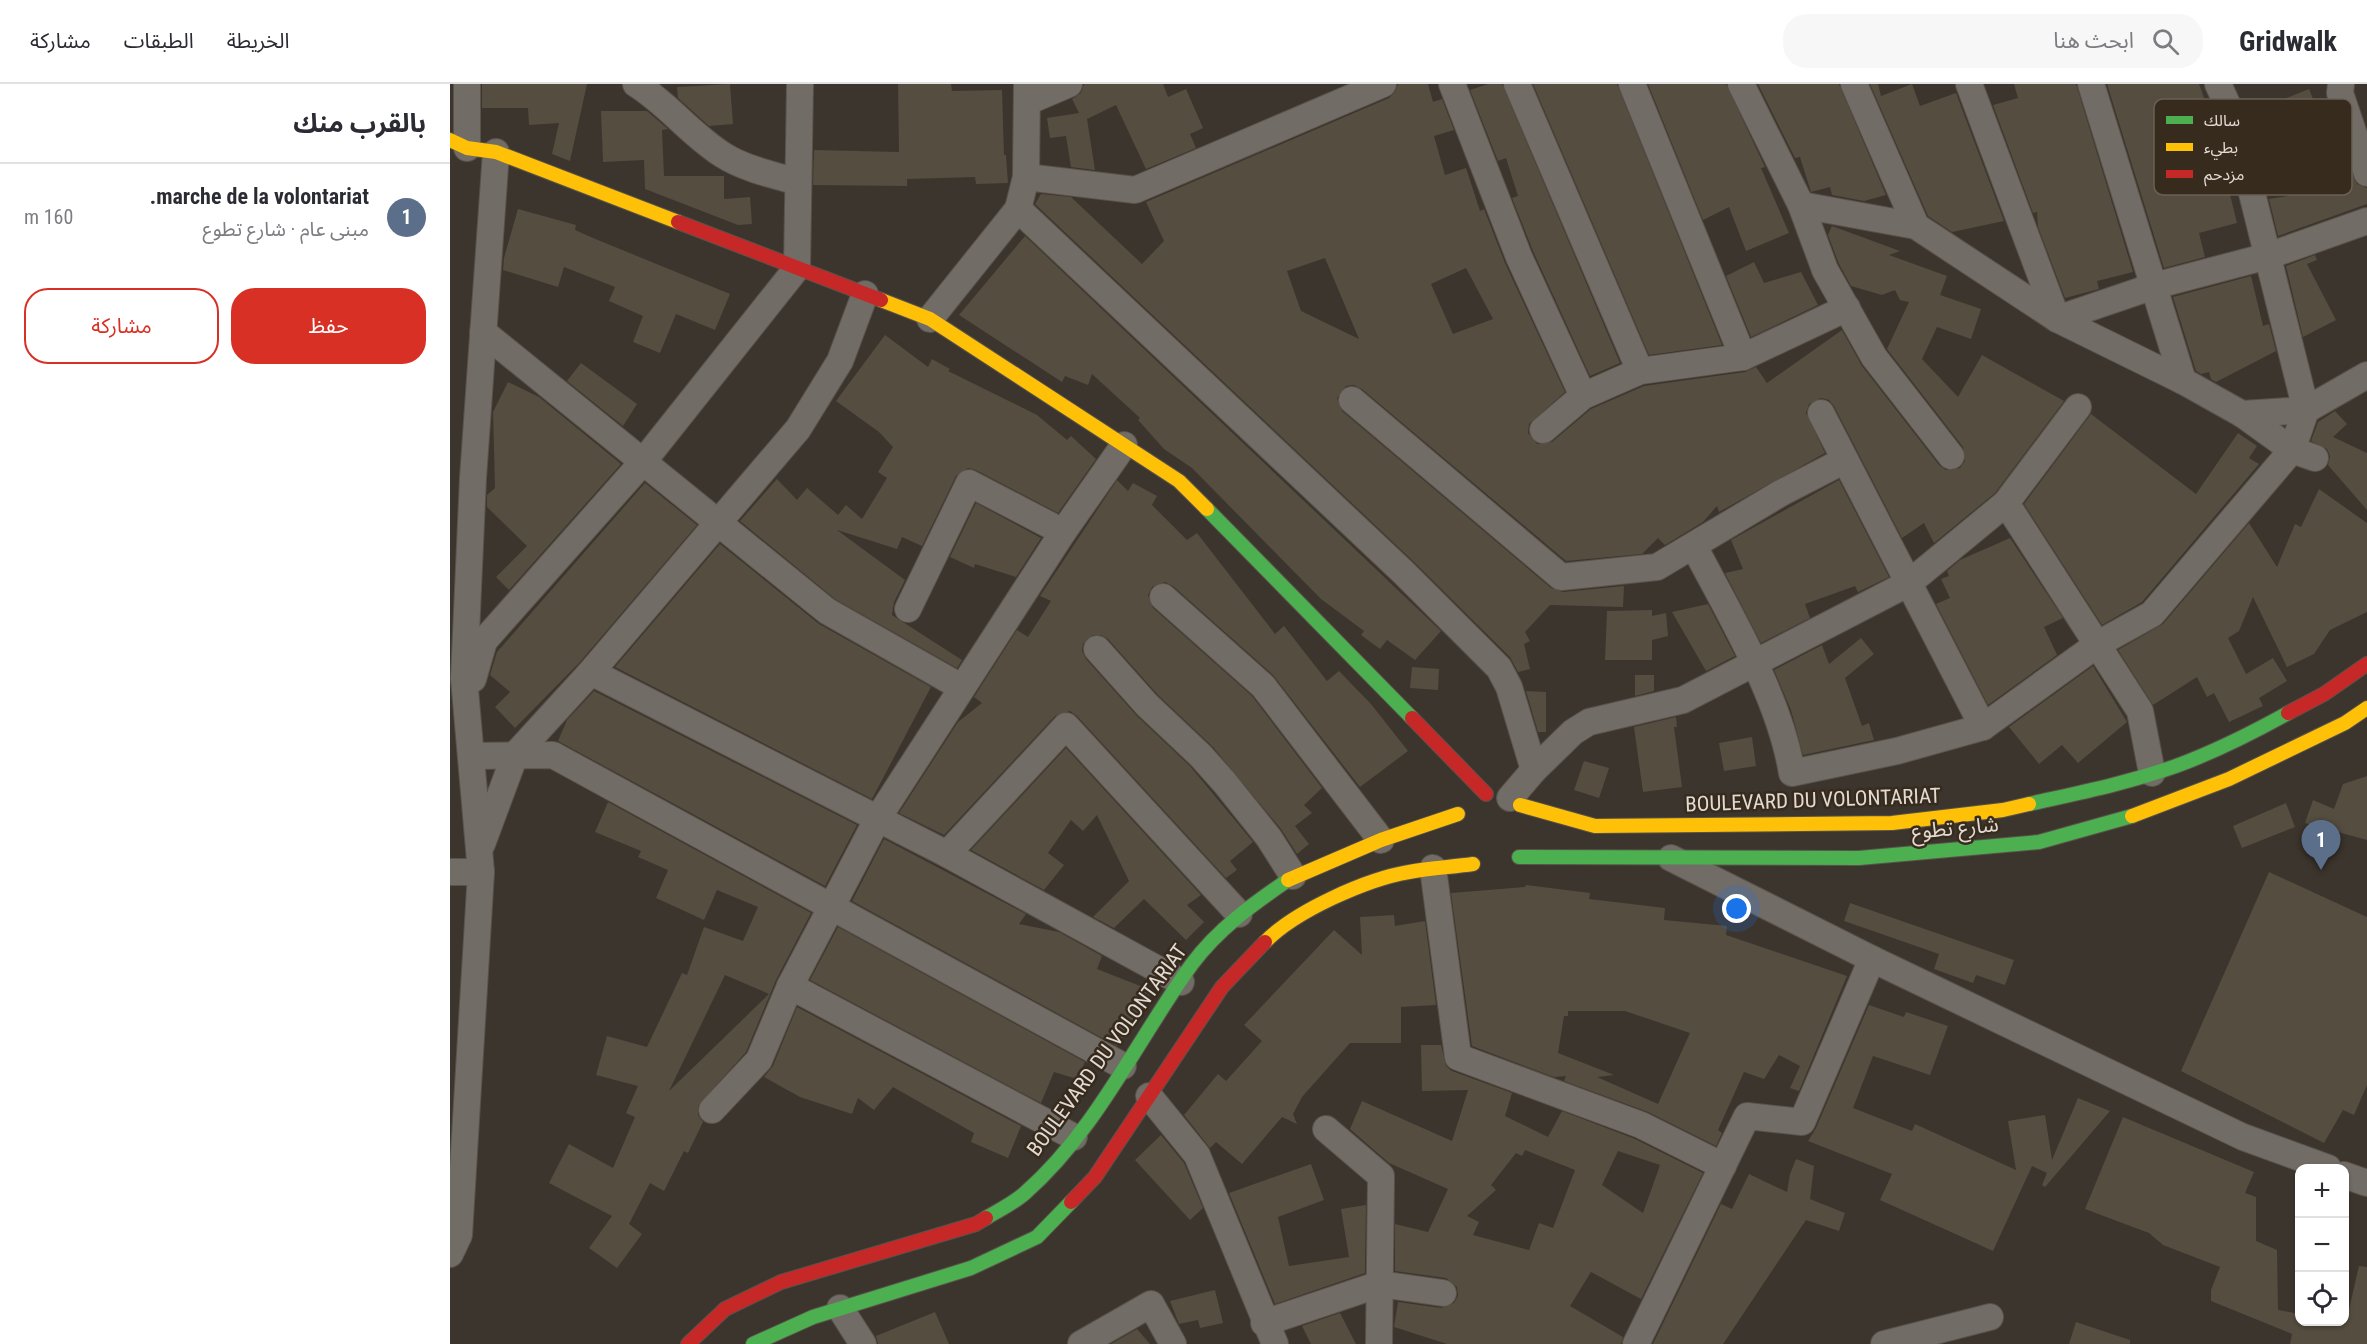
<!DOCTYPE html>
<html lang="ar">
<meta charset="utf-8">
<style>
:root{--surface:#fff;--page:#f7f7f7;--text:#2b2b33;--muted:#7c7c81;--line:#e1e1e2;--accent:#d93025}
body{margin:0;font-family:"Roboto Condensed","Noto Sans Arabic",sans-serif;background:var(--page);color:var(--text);direction:rtl}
.controls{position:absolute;right:18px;bottom:18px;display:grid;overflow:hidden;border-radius:12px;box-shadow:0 2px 4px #0004}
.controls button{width:54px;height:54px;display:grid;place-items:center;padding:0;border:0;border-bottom:2px solid var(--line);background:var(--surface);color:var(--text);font:30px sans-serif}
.you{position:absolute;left:1287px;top:825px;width:21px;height:21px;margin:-15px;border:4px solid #fff;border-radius:50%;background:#1a73e8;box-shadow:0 0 0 9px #1a73e833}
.badge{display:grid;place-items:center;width:39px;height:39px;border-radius:50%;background:var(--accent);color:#fff;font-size:20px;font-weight:700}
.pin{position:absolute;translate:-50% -50px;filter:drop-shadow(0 2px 3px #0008)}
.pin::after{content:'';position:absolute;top:32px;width:21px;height:18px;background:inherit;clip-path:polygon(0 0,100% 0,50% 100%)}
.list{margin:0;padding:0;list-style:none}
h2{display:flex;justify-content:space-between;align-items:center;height:78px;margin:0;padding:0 24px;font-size:26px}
h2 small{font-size:20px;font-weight:400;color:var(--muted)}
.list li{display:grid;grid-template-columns:39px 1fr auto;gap:18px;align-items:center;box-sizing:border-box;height:108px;padding:0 24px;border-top:2px solid var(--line)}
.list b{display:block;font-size:22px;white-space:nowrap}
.list p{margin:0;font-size:20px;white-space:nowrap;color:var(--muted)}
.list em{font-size:20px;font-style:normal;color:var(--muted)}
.actions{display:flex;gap:12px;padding:18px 24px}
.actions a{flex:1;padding:14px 0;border:2px solid var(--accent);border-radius:24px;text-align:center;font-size:21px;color:var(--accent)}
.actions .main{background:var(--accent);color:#fff}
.icon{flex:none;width:33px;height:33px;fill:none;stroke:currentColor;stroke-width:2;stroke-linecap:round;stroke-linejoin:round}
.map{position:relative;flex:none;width:1917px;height:1260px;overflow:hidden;direction:ltr}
header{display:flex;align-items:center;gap:36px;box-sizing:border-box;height:84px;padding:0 30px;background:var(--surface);border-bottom:2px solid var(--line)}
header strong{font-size:28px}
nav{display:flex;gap:33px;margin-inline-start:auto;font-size:21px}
.search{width:420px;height:54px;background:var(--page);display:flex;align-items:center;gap:15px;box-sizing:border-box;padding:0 21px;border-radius:24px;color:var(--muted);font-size:22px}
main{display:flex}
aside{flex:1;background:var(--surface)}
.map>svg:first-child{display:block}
</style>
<header>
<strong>Gridwalk</strong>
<div class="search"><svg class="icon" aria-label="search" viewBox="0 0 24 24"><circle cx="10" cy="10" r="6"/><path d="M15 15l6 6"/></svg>ابحث هنا</div>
<nav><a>الخريطة</a><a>الطبقات</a><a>مشاركة</a></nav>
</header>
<main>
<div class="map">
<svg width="1917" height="1260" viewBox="0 0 1917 1260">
<rect width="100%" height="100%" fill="#3c352d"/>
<g fill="#544d40" fill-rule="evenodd">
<path d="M32 0H137L120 77 102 70 109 39 79 41 78 24H32Z"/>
<path d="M280 0 283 40 259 42 228 14 227 3Z"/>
<path d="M448 0H501L502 7 552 6 554 71H556L558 99 526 100 525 93 457 95V102L363 101 364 66 449 68Z"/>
<path d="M634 0H713L718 13 736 5 753 44 740 50 746 64 696 85 666 21 637 35 645 86 621 83 616 52 600 54 597 34 629 29 622 15 631 9Z"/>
<path d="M948 0H978L983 18 992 15 1004 46 984 52 995 91 1016 84 1030 127 1034 125 1055 179 1115 308 1079 340 1078 349 1087 360 1102 358 1141 325 1194 302 1295 288 1306 283 1317 299 1392 246 1412 282 1489 381 1496 386 1510 384 1515 377 1513 363 1437 265 1459 218 1450 216 1445 206 1432 211 1401 202 1389 180 1378 151 1382 142 1450 167 1439 171 1497 192 1490 211 1531 225 1521 255 1487 243 1472 275 1508 313 1532 271 1614 317 1545 409 1484 459 1474 439 1452 454 1384 322 1379 316 1371 314 1359 320 1356 329 1375 369 1269 428 1267 422 1253 438 1215 461 1208 454 1192 470 1116 477 912 305 904 301 896 302 887 314 892 327 1101 504 1113 508 1174 502 1173 523 1100 521 1075 548 1080 557 1074 560 1080 585 1068 588 1060 573 963 477 585 120 591 110 621 113 692 180 714 157 696 118 939 14 945 8ZM875 174 909 255 851 227 837 187ZM1016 184 1043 235 1003 250 981 200Z"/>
<path d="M1038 0H1052L1170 279 1140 292 1083 167 1062 114 1068 112 1056 74 1048 77 1020 6Z"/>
<path d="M1083 0H1167L1272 261 1199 271Z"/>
<path d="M1198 0H1276L1315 83 1311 84 1339 149 1296 167 1279 123 1253 136Z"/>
<path d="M1308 0H1389L1436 111 1414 117 1382 111 1380 103 1361 108 1350 73 1345 74Z"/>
<path d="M1420 0H1428L1431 12 1462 0 1470 22 1506 9 1554 137 1502 148 1478 132Z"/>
<path d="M1564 0H1626L1683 188 1647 197 1649 205 1615 214 1588 143 1587 128 1583 129 1543 21 1568 14Z"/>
<path d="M1657 0H1749L1781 88 1775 90 1787 139 1749 149 1755 173 1714 184Z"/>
<path d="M1859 5 1871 35 1816 58 1802 28Z"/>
<path d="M151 27H197L218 45 212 46 214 92H274V115L300 113 302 140 288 141 195 105 194 76 153 78Z"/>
<path d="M1895 72 1907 100 1917 104V120L1828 152 1819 115 1838 112 1830 93Z"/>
<path d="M68 125 126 141 125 146 143 154 280 210 265 246 226 230 210 269 183 258 193 232 159 217 165 203 114 183 108 203 53 186 54 174Z"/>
<path d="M575 152 991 547 965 576 937 556 930 565 911 551 914 547 871 515 742 384 714 365 688 336 690 334 642 290 638 301 615 292 612 298 509 231Z"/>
<path d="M1865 171 1867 176 1857 180 1886 236 1853 253 1836 182Z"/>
<path d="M1304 178 1314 199 1351 188 1368 221 1301 253 1276 192Z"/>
<path d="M1801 192 1813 242 1819 240 1826 267 1766 298 1761 295 1759 288 1751 290 1746 287 1723 213Z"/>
<path d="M435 251 478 283 482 275 500 285 498 287 587 331 617 356 621 352 646 375 608 429 526 386 518 384 506 392 472 462 452 453 447 465 387 446 455 496 444 518 442 531 512 576 507 584 385 515 290 437 327 395 347 416 357 404 388 431 396 421 412 435 437 394 428 388 443 363 429 348 386 317Z"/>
<path d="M131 279 187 320 173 342 117 297Z"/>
<path d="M58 298 89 313 171 380 59 506 46 493 77 462 37 423V411L45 404 43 328Z"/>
<path d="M1885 327 1897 340 1883 353 1917 369V426L1878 381 1880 372 1877 365 1861 357 1868 338Z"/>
<path d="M1641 330 1746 410 1788 349 1807 362 1799 374 1809 380 1692 518 1652 541 1574 420Z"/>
<path d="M667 396 678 407 683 399 707 412 702 421 737 456 747 449 825 550 834 542 877 597 889 587 921 620 958 667 910 703 823 591 723 502 715 498 702 503 698 511 703 524 802 612 872 704 854 721 862 729 845 742 859 760 847 770 831 745 762 662 708 611 658 555 651 551H643L633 560 632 567 636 575 687 632 740 682 803 758 780 777 787 786 776 794 627 632 620 627 605 632 494 751 449 729 508 638 532 619 524 613 567 546 578 553 601 517 590 512Z"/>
<path d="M1389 396 1439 493 1408 508 1405 502 1355 520 1360 534 1311 559 1275 489 1293 485 1281 456Z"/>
<path d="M195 399 247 441 130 578 65 644 45 623 60 608 40 591 47 568Z"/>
<path d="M1869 405 1917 439V528L1880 546 1864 570 1837 583 1803 513 1789 547 1778 554 1796 590 1823 574 1837 597 1809 614 1813 622 1779 638 1764 609 1757 613 1747 593 1703 621 1668 566 1713 540 1799 439 1827 483 1845 440 1851 443Z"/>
<path d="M526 419 591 454 566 493 525 480 524 484 500 473Z"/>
<path d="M1560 454 1613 534 1594 543 1607 571 1538 621 1486 520 1500 514 1491 495 1499 492 1497 487 1510 476Z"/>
<path d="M270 460 369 540 481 603 422 715 165 583Z"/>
<path d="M1258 520 1285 572 1256 587 1222 528Z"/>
<path d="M1202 526V532L1216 529 1218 552 1202 556V576H1155L1157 527Z"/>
<path d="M1411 554 1424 570 1395 594 1412 642 1419 639 1424 656 1353 671 1341 626 1324 586 1372 561 1379 580Z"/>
<path d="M1643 582 1677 638 1628 679 1612 661 1589 680 1559 643Z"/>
<path d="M962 583 989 585 988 606 960 604Z"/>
<path d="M1185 591H1204V607L1185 612Z"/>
<path d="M144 607 407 741 375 802 108 657 117 636Z"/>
<path d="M1076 607 1096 608V648H1088Z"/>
<path d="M1226 633 1227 643H1224L1232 703 1193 708 1184 643Z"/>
<path d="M1302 653 1306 682 1274 687 1269 659Z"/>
<path d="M616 664 751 811 737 821 754 838 736 856 694 815 664 844 643 833 679 797 647 731 633 747 621 736 598 769 614 781 594 806 521 766Z"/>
<path d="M1134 677 1159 684 1149 714 1124 706Z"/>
<path d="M1917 692V756L1855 739 1863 716 1884 725 1893 700Z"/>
<path d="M158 718 361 829 326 896 296 968 248 1022V1031L253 1038 238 1069 234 1067 214 1107 200 1099 179 1140 192 1150 167 1184 139 1164 162 1132 99 1099 119 1060 163 1084 185 1033 176 1029 188 1002 146 991 157 952 197 963 232 889 237 891 254 843 293 857 308 823 267 806 254 836 206 814 218 786 188 773 191 767 145 748ZM275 891 319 910 219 1007Z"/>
<path d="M1836 719 1845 743 1792 764 1783 742Z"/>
<path d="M434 755 576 830 569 840 609 848 652 872 647 885 703 907 667 962 402 817Z"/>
<path d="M1819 788 1917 833V1001L1904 1031 1893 1026 1874 1059 1731 987Z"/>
<path d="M1076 801 1140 809 1139 815 1215 824 1214 836 1277 842 1276 851 1397 892 1349 1007 1340 1004 1350 982 1329 971 1314 995 1294 988 1268 1046 1272 1049 1266 1062 1198 1028 1114 997 1116 992 1104 993 1022 962 1001 809 1075 803ZM1118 927H1175L1240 949 1208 1020 1147 993 1164 991 1108 969 1114 932H1118Z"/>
<path d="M1400 819 1564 876 1555 901 1526 891 1523 899 1484 885 1489 870 1394 837Z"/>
<path d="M944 831 945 842 975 837 986 921 951 923V959H900L852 1013 843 1030 847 1040 832 1033 792 1080 766 1058 760 1064 734 1031 768 990 776 997 812 957 794 941 884 846 912 871 910 833Z"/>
<path d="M388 843 635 978 627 995 604 988 591 1019 360 896Z"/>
<path d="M1419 921 1454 933 1456 928 1498 942 1480 991 1423 972 1403 1024 1462 1047 1465 1040 1566 1086 1558 1037 1595 1031 1602 1076 1628 1014 1660 1027 1595 1103 1592 1101 1597 1089 1582 1082 1543 1167 1430 1116 1442 1090 1358 1057 1366 1044Z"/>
<path d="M347 923 571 1042 558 1074 521 1058 524 1049 443 1003 424 1026 408 1014 402 1030 350 1013 314 993 323 982Z"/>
<path d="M971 961H991L996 982 1002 987 1062 1009 1055 1032 1098 1053 1112 1027 1185 1055 1253 1089 1191 1215 1141 1188 1120 1222 1173 1253 1171 1260H997L944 1243 948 1218 991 1224 1004 1219 1008 1212 1007 1203 996 1194 945 1187V1140L978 1148 998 1105 939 1079 900 1045 912 1017 1002 1057 1018 1006 972 1007ZM1075 1066 1125 1086 1103 1144 1089 1139 1079 1166 1023 1151 1029 1138 1017 1132 1046 1106 1041 1101 1066 1069 1072 1072ZM1168 1067 1210 1081 1193 1129 1152 1101Z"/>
<path d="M1673 1033 1804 1088 1795 1109 1806 1113V1157L1827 1166 1828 1226 1850 1230V1238H1896L1909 1182 1917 1183V1260H1840L1842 1250 1761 1217V1206L1770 1183 1713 1161 1699 1149 1635 1125Z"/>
<path d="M711 1051 734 1079 753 1124 740 1136 685 1076Z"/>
<path d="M1346 1075 1364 1082 1360 1115 1395 1129 1389 1147 1356 1136 1273 1260H1203L1271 1120 1282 1125 1299 1090 1337 1108 1340 1090Z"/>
<path d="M861 1080 874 1116 828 1133 839 1182 899 1173 891 1125 916 1121 915 1189 825 1220 779 1109Z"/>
<path d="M765 1206 773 1239 750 1244 748 1236 729 1240 720 1217Z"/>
<path d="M485 1228 499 1260H428L426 1252Z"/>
<path d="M890 1229 906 1260H861L852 1242Z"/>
<path d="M1626 1238 1680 1256V1260H1619Z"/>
<path d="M687 1245 700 1260H661Z"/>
</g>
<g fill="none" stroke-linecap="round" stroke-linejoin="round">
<defs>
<g id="street">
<path d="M186 0C218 20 241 51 273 71 295 85 324 91 348 98"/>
<path d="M1002 0 1069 173 1133 312"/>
<path d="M1067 0 1190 287"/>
<path d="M1182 0 1293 273"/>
<path d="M1291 0 1351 121 1375 186 1424 273 1501 372"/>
<path d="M1404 0 1466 142"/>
<path d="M1519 0 1607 235 1704 202 1818 172 1917 137"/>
<path d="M1641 0 1733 297"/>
<path d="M1891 0 1890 9 1917 89"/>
<path d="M577 18 619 0"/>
<path d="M17 64V0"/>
<path d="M576 93 685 106 933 0"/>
<path d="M1351 121 1466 142 1607 235 1733 297 1792 330 1842 366 1865 374"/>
<path d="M568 125 953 488 1049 584 1059 603 1084 686"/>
<path d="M480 235 568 125 576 93 577 0"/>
<path d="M33 248 377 527 511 603"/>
<path d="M902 316 1111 493 1207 483 1331 409 1395 376"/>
<path d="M1371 329 1533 643"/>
<path d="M1792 330 1856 326 1917 291"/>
<path d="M1093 346 1133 312 1190 287 1293 273 1397 224"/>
<path d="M1556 419 1690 627 1702 689"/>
<path d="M1244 462C1280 532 1329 611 1342 689L1447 667 1533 643 1648 560 1702 530 1842 366 1856 326 1783 33 1768 0"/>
<path d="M713 513 813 602 931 756"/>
<path d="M458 525 519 399 613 448"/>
<path d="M647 565 697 621 751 672 775 699 819 754 843 792"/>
<path d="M141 588 497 770 731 898"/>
<path d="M23 595 34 557 192 379 347 184 350 0"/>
<path d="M21 672 103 671 673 982"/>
<path d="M1060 714 1084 686 1123 648 1139 638 1233 616 1459 499 1556 419 1628 323"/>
<path d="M32 760 65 671 141 588 348 345 390 277 415 210"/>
<path d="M497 770 616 642 789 830"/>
<path d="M1221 774 1422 875 1793 1053 1878 1084"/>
<path d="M983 784 1008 973 1191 1041 1273 1082"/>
<path d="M0 788H31"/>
<path d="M340 902 624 1053"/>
<path d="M699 1012 747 1071 825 1260"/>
<path d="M262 1026 309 976 340 902 428 734 613 448 674 361"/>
<path d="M876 1045 931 1092 929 1260"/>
<path d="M1894 1091 1917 1099"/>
<path d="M0 1170 9 1151 31 788 14 594 23 394 46 68"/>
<path d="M390 1224 413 1260"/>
<path d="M814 1239 930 1200 993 1209"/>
<path d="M631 1260 701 1220 723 1260"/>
<path d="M1186 1260 1297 1032 1352 1038 1422 875"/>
<path d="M1434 1260 1540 1233"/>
</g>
<g id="fast">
<path d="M757 425 962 634"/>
<path d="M1579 720C1628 709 1678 699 1726 682 1764 668 1802 649 1838 629"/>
<path d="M1069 773 1409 774 1589 758 1682 732"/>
<path d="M536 1134C549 1126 564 1119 575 1109 646 1047 687 956 742 880 768 845 803 820 838 796"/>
<path d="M303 1260 363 1233 521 1184 587 1153 621 1118"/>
</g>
<g id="slow">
<path d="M0 56 17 64 46 68 228 138"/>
<path d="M431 216 480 235 729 397 757 425"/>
<path d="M1070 721 1145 742 1442 739 1553 726 1579 720"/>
<path d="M1682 732 1779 695 1895 639 1917 624"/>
<path d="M838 796 931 756 1008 730"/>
<path d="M815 858C845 827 917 795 959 788 980 784 1002 783 1023 780"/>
</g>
<g id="jam">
<path d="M228 138 431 216"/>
<path d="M1838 629 1874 610 1917 580"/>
<path d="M962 634 1036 710"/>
<path d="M621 1118 645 1093 772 903 815 858"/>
<path d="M238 1260 275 1225 331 1198 526 1140 536 1134"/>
</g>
</defs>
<use href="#street" stroke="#59524b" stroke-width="28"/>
<use href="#fast" stroke="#59524b" stroke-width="16"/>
<use href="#slow" stroke="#59524b" stroke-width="16"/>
<use href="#jam" stroke="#59524b" stroke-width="16"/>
<use href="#street" stroke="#726c67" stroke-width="26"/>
<use href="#fast" stroke="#4caf50" stroke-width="14"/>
<use href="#slow" stroke="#ffc107" stroke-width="14"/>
<use href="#jam" stroke="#c62828" stroke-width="14"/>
</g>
<g text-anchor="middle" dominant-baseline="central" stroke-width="5" stroke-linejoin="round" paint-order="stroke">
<g font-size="21" fill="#e3dad2" stroke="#372b1e">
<text transform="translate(1363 716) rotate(-2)">BOULEVARD DU VOLONTARIAT</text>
<text transform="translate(1505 744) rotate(-5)">شارع تطوع</text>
<text transform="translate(657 966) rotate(-54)">BOULEVARD DU VOLONTARIAT</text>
</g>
</g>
<rect x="1704" y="15" width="198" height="96" rx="9" fill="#372b1e" stroke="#6b6054" stroke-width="1.5"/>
<rect x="1716" y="32" width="27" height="8" fill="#4caf50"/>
<rect x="1716" y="59" width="27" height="8" fill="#ffc107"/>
<rect x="1716" y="86" width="27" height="8" fill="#c62828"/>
<g font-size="16" fill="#e3dad2">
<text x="1754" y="42">سالك</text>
<text x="1754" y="69">بطيء</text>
<text x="1754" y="96">مزدحم</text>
</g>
</svg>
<div class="controls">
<button>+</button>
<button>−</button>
<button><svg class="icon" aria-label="locate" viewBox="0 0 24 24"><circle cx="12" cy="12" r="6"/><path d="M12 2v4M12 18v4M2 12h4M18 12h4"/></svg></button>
</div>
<div class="you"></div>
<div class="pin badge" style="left:1871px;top:786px;background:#5c6f8a">1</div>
</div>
<aside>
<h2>بالقرب منك<small></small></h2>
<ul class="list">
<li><span class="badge" style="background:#5c6f8a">1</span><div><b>marche de la volontariat.</b><p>مبنى عام · شارع تطوع</p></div><em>160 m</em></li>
</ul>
<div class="actions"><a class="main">حفظ</a><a>مشاركة</a></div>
</aside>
</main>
